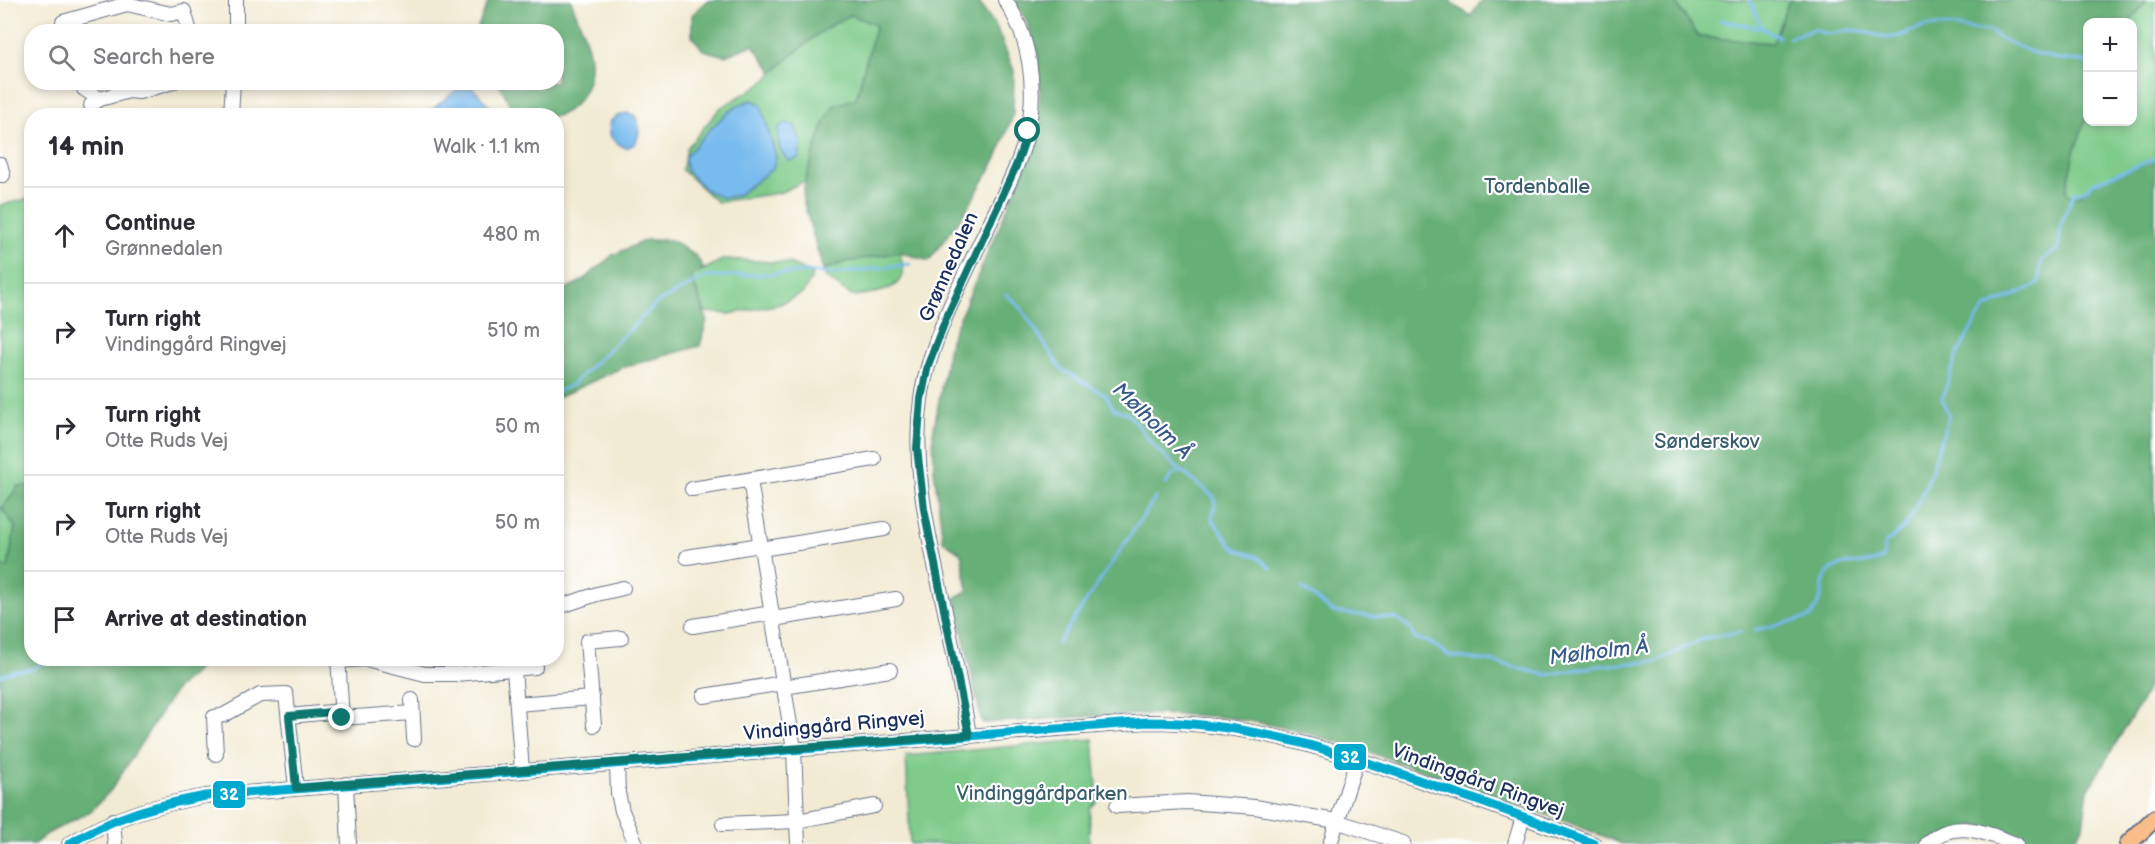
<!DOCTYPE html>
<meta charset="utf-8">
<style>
:root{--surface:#fff;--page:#f7f7f7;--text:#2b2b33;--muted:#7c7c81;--line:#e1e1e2}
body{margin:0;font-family:"Balsamiq Sans",sans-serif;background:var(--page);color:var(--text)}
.controls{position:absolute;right:18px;top:18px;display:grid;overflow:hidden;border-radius:12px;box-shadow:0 3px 9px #0003}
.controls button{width:54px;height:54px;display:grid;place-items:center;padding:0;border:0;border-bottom:2px solid var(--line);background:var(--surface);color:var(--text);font:30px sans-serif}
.stop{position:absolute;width:18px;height:18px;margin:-14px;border:4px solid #0f766e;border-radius:50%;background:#fff}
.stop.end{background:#0f766e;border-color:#fff;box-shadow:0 2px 6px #0008}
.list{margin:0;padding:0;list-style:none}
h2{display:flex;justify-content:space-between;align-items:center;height:78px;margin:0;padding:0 24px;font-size:26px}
h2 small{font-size:20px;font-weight:400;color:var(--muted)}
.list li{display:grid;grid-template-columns:39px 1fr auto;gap:18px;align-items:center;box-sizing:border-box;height:96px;padding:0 24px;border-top:2px solid var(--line)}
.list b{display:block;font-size:22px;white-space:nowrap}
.list p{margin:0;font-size:20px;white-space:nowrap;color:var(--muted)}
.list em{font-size:20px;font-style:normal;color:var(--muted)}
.icon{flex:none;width:33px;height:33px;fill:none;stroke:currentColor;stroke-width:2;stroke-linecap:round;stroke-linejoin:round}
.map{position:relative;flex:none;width:2155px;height:844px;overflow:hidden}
.search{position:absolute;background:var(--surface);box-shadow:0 3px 9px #0003;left:24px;top:24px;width:540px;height:66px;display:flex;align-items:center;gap:15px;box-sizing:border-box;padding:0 21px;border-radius:24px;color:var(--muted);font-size:22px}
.panel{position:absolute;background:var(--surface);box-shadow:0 3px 9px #0003;left:24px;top:108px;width:540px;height:558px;border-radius:24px}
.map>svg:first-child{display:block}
</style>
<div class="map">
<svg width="2155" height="844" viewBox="0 0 2155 844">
<rect width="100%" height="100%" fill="#fff"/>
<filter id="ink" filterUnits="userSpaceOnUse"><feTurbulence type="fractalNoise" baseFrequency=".0167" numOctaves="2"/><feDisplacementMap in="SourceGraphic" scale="12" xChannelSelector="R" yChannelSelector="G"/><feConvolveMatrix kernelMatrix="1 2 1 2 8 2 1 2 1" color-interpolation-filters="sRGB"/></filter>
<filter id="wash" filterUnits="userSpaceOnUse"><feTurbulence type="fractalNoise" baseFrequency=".008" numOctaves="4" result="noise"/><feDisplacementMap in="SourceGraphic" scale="24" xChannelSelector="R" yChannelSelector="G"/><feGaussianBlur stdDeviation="1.35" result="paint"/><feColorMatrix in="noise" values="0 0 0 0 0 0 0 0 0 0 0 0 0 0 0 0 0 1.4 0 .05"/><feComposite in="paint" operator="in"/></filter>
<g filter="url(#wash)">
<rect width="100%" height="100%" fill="#f2ebd4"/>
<g fill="#7ecb8a" stroke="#4c7d74" stroke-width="1.5" fill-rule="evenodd">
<path d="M1670 0H1789L1773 43 1699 37 1677 4Z"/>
<path d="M2147 0H2155V159L2135 167 2079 196H2070L2066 191C2068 166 2077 138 2087 115L2088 122H2132V22H2129Z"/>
<path d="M851 15 876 25 856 99 822 128 805 181 779 193 717 202 682 170 687 148 720 108 761 84 813 36 832 23ZM752 100 776 156 772 169 738 195 711 128 735 106Z"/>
<path d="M31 198V486H17L15 527 8 568 0 564V205Z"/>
<path d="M899 252C915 289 881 293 852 296L826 278 823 270 846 262Z"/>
<path d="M724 259 789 263 812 273 811 279 803 293 780 304 730 314 705 312 691 276Z"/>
<path d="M1093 739 1098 800 1090 809 1089 844H910L906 756Z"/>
</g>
<g fill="#66af76" stroke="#406f6a" stroke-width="1.5">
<path d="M489 0H571C577 17 586 35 589 53 594 77 583 105 560 115 550 119 527 116 515 115L499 83 556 82V32L476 31Z"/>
<path d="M713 0H977L996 26 1014 71 1013 115 997 158 965 212 929 261 899 252 846 262 823 270 803 200 805 181 822 128 833 106 856 98 876 25 851 15C819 29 799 50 773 72L753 45 725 56 703 50 692 36V15L705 2Z"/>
<path d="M1014 0H1452V4L1471 16 1482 0H1670L1676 4 1699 37 1773 43 1789 0H2147L2129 22H2088L2087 115 2074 152 2066 191 2070 196H2079L2095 182 2155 159V650L2146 693 2088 790 2083 827 2071 844H2030L1991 829 1973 825 1923 844H1622C1566 820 1508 801 1451 781 1379 755 1304 727 1228 718 1147 709 1064 719 982 723L955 598 968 590 961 553 943 541 934 469 933 433 950 340 1035 144 1039 112 1040 84 1037 51 1025 18Z"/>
<path d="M646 240H671L696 256 704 269 691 276 707 319 700 346 621 368 557 398V293L582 281 613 255Z"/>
<path d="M18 486H31L32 658 210 659 176 689 111 790 91 811 47 834 34 844H0V564L8 568 15 527 2 509Z"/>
</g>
<g fill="#78bbee" stroke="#4a75a6" stroke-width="1.5">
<path d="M472 87 490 107 487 115H425L458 89Z"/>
<path d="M752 100 761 105 776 157 773 168 738 195 723 198 706 190 686 170 685 157C706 134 723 110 752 100Z"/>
<path d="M627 113 634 115C641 125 640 133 635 144L626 148C612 141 608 138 610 122L617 116Z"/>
<path d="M785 123 794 125 801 142 799 158 789 161C778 151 777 141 779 127Z"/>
</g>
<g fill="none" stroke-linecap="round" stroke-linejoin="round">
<g stroke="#78bbee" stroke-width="3">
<path d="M1749 0C1762 20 1753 27 1779 37"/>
<path d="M1719 20 1761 28"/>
<path d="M1789 38 1815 29 1822 33 1831 34 1849 30 1861 31 1888 38 1900 36 1924 26H1945L1990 31 1999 38 2031 52 2053 58 2088 62"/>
<path d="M1006 294 1021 308 1061 369 1106 395 1114 409 1126 413 1134 420 1153 445 1177 468 1214 497 1215 504 1212 519 1231 545 1240 551 1256 556 1271 568"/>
<path d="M556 392 572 385 657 303 705 277 812 272 835 274 910 264"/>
<path d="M1166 484 1171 476 1181 471"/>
<path d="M1302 588 1333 612 1397 619 1409 627 1415 639 1429 642 1450 656 1494 662 1546 675 1597 666 1658 661 1705 638 1741 632"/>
<path d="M1755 630 1811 617C1814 611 1819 603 1821 596 1823 590 1822 583 1825 578 1835 555 1868 569 1884 557L1885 543 1902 530 1911 517 1928 481 1949 416 1942 399 1956 357 1974 324 1985 308 2039 284 2041 261 2058 249 2062 221 2074 193 2085 190 2095 182 2155 159"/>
<path d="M1058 643 1156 497"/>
<path d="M0 676 13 671 33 669 48 658"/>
</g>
</g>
</g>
<g filter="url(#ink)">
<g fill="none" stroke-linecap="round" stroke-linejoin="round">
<defs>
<g id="minor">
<path d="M67 32 63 22 127 4 171 14 184 11 190 32"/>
<path d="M236 32V0"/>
<path d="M82 82 84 89 100 99"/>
<path d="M91 105 100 99 129 91 139 92 173 82"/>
<path d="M231 116 233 82"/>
<path d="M0 164 3 175H0"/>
<path d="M750 480 794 749 798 844"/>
<path d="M692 489 874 459"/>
<path d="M761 549 884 529"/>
<path d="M687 557 760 545"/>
<path d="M556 608 597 594 623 588"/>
<path d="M773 619 896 599"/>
<path d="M693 626 772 613"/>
<path d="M338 658 342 718 412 713"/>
<path d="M338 661 366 659 425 674H456L535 667V658"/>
<path d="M514 670 522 770"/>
<path d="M784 687 890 670"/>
<path d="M704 696 783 683"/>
<path d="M412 700 414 739"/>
<path d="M517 704 592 698"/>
<path d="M289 716 342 711"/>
<path d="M594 725 587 641 621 638"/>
<path d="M969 735C960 679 948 625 936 570 924 513 913 458 921 399 930 335 972 262 1000 202 1011 179 1022 156 1028 130 1037 87 1030 37 1005 0"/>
<path d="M216 754 214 717 224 715 260 695 286 694 296 788"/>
<path d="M617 763 618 793 622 811 636 844"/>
<path d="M346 784 349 844"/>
<path d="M1117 806 1187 802 1255 807 1336 821 1403 843"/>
<path d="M113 820 115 844"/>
<path d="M723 824 797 821 874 806"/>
<path d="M69 844C115 816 153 806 206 796L1147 722C1248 722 1333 750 1427 783 1483 802 1539 822 1594 844"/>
<path d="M1330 844 1357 759"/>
<path d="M1515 844 1523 817"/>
<path d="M1927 844C1954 817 1985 833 2016 844"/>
</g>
<path id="major" d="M2128 844 2155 818"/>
</defs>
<use href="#minor" stroke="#667187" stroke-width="16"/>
<use href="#major" stroke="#667187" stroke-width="20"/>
<use href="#minor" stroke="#fff" stroke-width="14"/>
<use href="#major" stroke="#f8bd89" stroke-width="16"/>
<defs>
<path id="bus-1" d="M69 844C115 816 153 806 206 796L1147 722C1248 722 1333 750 1427 783 1483 802 1539 822 1594 844"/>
</defs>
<use href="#bus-1" stroke="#fff" stroke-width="14"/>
<use href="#bus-1" stroke="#00a9ce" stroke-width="9"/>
</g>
</g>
<g fill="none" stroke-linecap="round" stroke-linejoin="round" filter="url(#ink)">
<path stroke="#0f766e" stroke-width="8" d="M342 718V711L289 716 296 788 969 735 924 509 917 448 921 399 928 365 945 321 1016 166 1028 131"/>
</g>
<g text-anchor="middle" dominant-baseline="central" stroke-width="4.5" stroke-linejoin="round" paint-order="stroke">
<g font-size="20" fill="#395e6b" stroke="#fff">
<text x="1537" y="187">Tordenballe</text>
<text x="1707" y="442">Sønderskov</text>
<text x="1042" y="794">Vindinggårdparken</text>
</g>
<g font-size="20" fill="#1b2f5e" stroke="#fff">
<text transform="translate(949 267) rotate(-66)">Grønnedalen</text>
<text transform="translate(834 726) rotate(-5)">Vindinggård Ringvej</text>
<text transform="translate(1478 781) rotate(20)">Vindinggård Ringvej</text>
</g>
<g font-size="21" font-style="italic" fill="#375989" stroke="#fff">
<text transform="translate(1152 421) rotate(44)">Mølholm Å</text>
<text transform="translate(1599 652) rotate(-7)">Mølholm Å</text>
</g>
</g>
<g stroke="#fff" stroke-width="2">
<rect x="1333" y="743" width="34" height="28" rx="6" fill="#00a9ce"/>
<rect x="212" y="780" width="34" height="29" rx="6" fill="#00a9ce"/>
</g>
<g font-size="16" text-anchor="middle" font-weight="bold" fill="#fff">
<text x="1350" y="763">32</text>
<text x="229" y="800">32</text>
</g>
</svg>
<div class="controls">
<button>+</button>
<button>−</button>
</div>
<div class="stop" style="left:1028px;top:131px"></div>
<div class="stop end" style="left:342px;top:718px"></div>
<div class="search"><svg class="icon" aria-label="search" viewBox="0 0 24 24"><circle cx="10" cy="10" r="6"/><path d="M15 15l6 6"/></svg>Search here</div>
<section class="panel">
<h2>14 min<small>Walk · 1.1 km</small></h2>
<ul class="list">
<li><svg class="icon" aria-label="ahead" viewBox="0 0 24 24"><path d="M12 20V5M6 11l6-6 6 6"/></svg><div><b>Continue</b><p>Grønnedalen</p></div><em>480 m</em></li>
<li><svg class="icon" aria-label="right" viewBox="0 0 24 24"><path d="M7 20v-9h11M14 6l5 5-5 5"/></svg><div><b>Turn right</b><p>Vindinggård Ringvej</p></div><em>510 m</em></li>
<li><svg class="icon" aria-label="right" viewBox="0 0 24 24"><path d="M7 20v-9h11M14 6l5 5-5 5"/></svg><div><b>Turn right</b><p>Otte Ruds Vej</p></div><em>50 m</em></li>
<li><svg class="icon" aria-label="right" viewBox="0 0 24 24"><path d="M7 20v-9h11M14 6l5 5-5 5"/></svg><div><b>Turn right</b><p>Otte Ruds Vej</p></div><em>50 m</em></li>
<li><svg class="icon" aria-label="arrive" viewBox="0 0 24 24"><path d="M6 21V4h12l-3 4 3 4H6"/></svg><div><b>Arrive at destination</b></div></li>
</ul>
</section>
</div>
